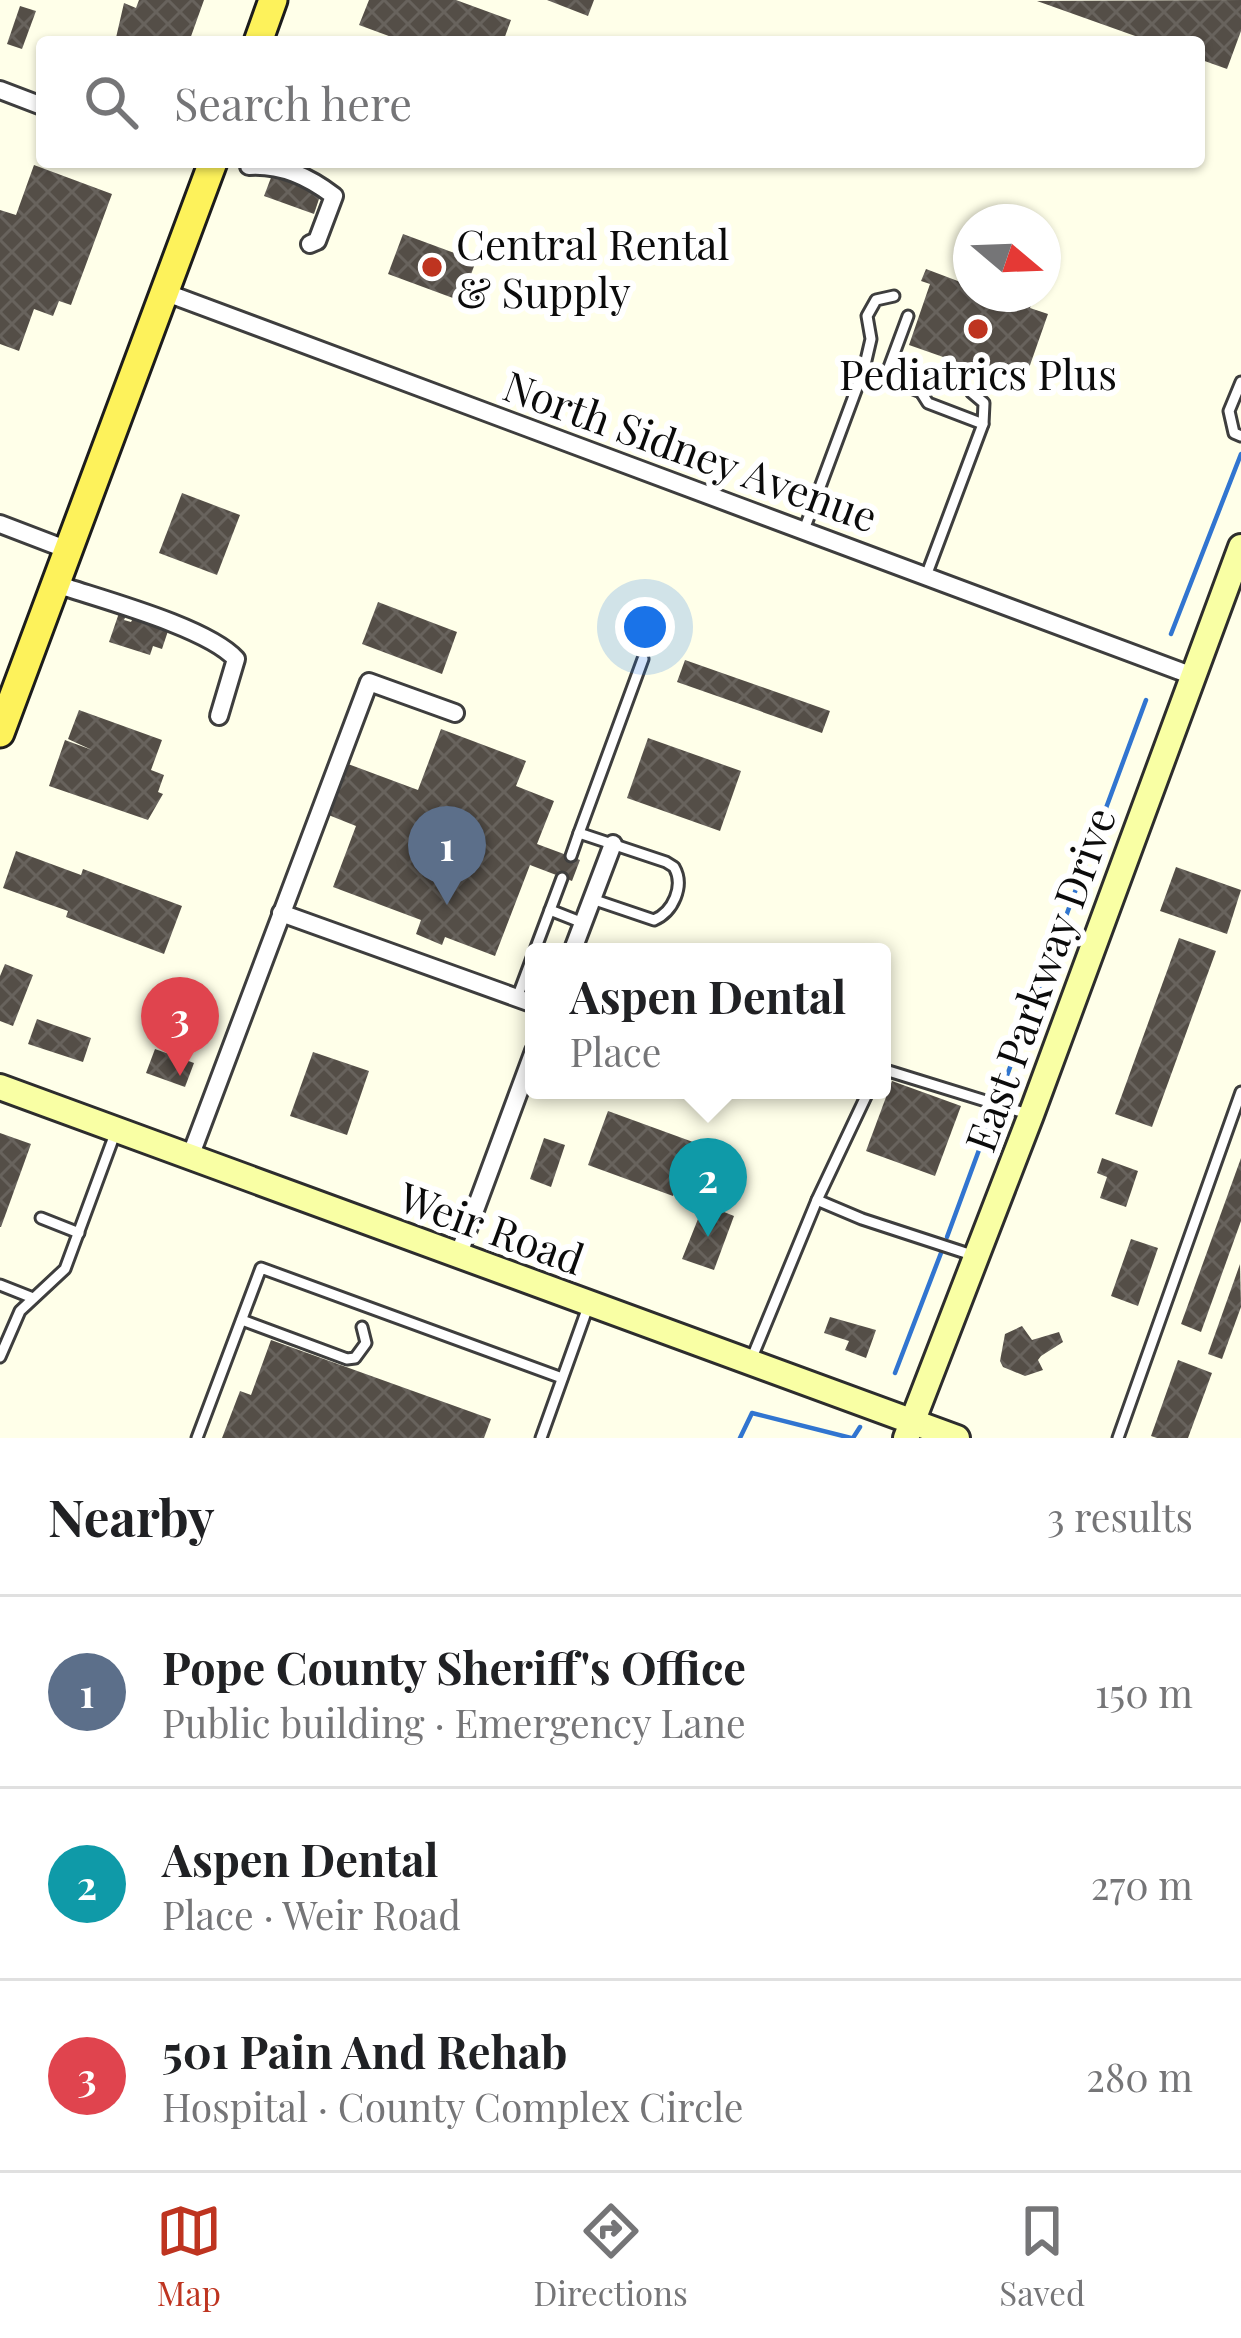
<!DOCTYPE html>
<meta charset="utf-8">
<style>
:root{--surface:#fff;--page:#f2f2f2;--text:#202124;--muted:#757577;--line:#e0e0e0;--accent:#be3420}
body{margin:0;font-family:"Playfair Display",serif;background:var(--page);color:var(--text)}
.compass{position:absolute;left:953px;top:204px;width:108px;height:108px;border-radius:50%;background:var(--surface);box-shadow:0 3px 9px #0004;rotate:109deg}
.you{position:absolute;left:645px;top:627px;width:42px;height:42px;margin:-30px;border:9px solid #fff;border-radius:50%;background:#1a73e8;box-shadow:0 0 0 18px #1a73e833}
.badge{display:grid;place-items:center;width:78px;height:78px;border-radius:50%;background:var(--accent);color:#fff;font-size:39px;font-weight:700}
.pin{position:absolute;translate:-50% -99px;filter:drop-shadow(0 3px 6px #0008)}
.pin::after{content:'';position:absolute;top:63px;width:42px;height:36px;background:inherit;clip-path:polygon(0 0,100% 0,50% 100%)}
.popup{position:absolute;left:525px;top:943px;width:366px;height:156px;box-sizing:border-box;display:grid;place-content:center;border-radius:12px;background:var(--surface);filter:drop-shadow(0 3px 9px #0005);font-size:39px;white-space:nowrap;color:var(--muted)}
.popup b{font-size:45px;color:var(--text)}
.popup::after{content:'';position:absolute;left:50%;top:100%;margin-left:-24px;border:24px solid transparent;border-top-color:var(--surface)}
.list{margin:0;padding:0;list-style:none}
h2{display:flex;justify-content:space-between;align-items:center;height:156px;margin:0;padding:0 48px;font-size:51px}
h2 small{font-size:39px;font-weight:400;color:var(--muted)}
.list li{display:grid;grid-template-columns:78px 1fr auto;gap:36px;align-items:center;box-sizing:border-box;height:192px;padding:0 48px;border-top:3px solid var(--line)}
.list b{display:block;font-size:45px;white-space:nowrap}
.list p{margin:0;font-size:39px;white-space:nowrap;color:var(--muted)}
.list em{font-size:39px;font-style:normal;color:var(--muted)}
.icon{flex:none;width:66px;height:66px;fill:none;stroke:currentColor;stroke-width:2;stroke-linecap:round;stroke-linejoin:round}
.map{position:relative;flex:none;width:1241px;height:1438px;overflow:hidden}
.search{position:absolute;background:var(--surface);box-shadow:0 3px 9px #0004;left:36px;right:36px;top:36px;height:132px;display:flex;align-items:center;gap:30px;box-sizing:border-box;padding:0 42px;border-radius:12px;color:var(--muted);font-size:45px}
.sheet{height:732px;background:var(--surface)}
nav{display:flex;justify-content:space-around;align-items:center;box-sizing:border-box;height:168px;border-top:3px solid var(--line);background:var(--surface);font-size:33px;color:var(--muted)}
nav a{display:grid;justify-items:center;gap:6px}
nav .on{color:var(--accent)}
.map>svg:first-child{display:block}
</style>
<div class="map">
<svg width="1241" height="1438" viewBox="0 0 1241 1438">
<defs>
<pattern id="building-cross-hatch" width="8" height="8" patternUnits="userSpaceOnUse" patternTransform="scale(3)"><rect width="8" height="8" fill="#544e47"/><path d="M0 0l8 8M0 8l8-8" fill="none" stroke="#68635d"/></pattern>
</defs>
<rect width="100%" height="100%" fill="#ffffe9"/>
<g fill="none" stroke-linecap="round" stroke-linejoin="round">
<g stroke="#3175d0" stroke-width="4.5">
<path d="M1171 634 1241 454"/>
<path d="M999 1097 1146 700"/>
<path d="M947 1237 993 1112"/>
<path d="M895 1373 941 1253"/>
<path d="M740 1438 752 1413 851 1438"/>
<path d="M853 1438 860 1427"/>
</g>
</g>
<g fill="url(#building-cross-hatch)">
<path d="M139 0H204L189 42H115L124 3 136 8Z"/>
<path d="M369 0H456L511 20 503 42H405L359 25Z"/>
<path d="M547 0H594L588 16Z"/>
<path d="M1241 0V31L1227 69 1199 59V42H1152L1037 1Z"/>
<path d="M20 6 36 11 22 49 7 44Z"/>
<path d="M34 165 112 194 71 305 59 301 53 316 34 309 19 351 0 344V210L16 215Z"/>
<path d="M272 175 321 193 314 214 264 196Z"/>
<path d="M403 234 476 261 461 301 388 274Z"/>
<path d="M926 269 971 286V294H1035L1030 308 1048 314 1023 385 909 345 930 284 921 281Z"/>
<path d="M182 493 240 515 217 575 159 553Z"/>
<path d="M378 602 457 632 442 674 362 644Z"/>
<path d="M119 613 126 616 124 620 131 622 134 616 168 631 162 649 153 646 150 655 109 642Z"/>
<path d="M685 660 830 711 822 733 677 682Z"/>
<path d="M79 710 162 740 151 770 164 775 158 792 163 794 148 820 49 786 65 740 92 750 68 739Z"/>
<path d="M441 729 526 761 516 786 554 801 537 844 580 860 572 881 530 865 495 956 445 937 442 945 416 934 421 920 333 887 356 826 321 812 340 761 418 790Z"/>
<path d="M648 738 741 771 720 831 627 798Z"/>
<path d="M16 851 81 875 83 869 182 906 164 954 66 917 68 911 3 888Z"/>
<path d="M1176 867 1241 890 1227 934 1160 911Z"/>
<path d="M1179 938 1216 951 1152 1127 1115 1114Z"/>
<path d="M5 964 33 975 13 1026 0 1021V976Z"/>
<path d="M37 1019 91 1038 83 1062 28 1044Z"/>
<path d="M155 1049 194 1063 185 1087 146 1073Z"/>
<path d="M313 1052 369 1071 347 1135 290 1116Z"/>
<path d="M892 1081 961 1106 935 1176 866 1151Z"/>
<path d="M608 1111 693 1142 673 1196 588 1165Z"/>
<path d="M0 1133 31 1144 1 1227H0Z"/>
<path d="M544 1138 565 1145 551 1187 530 1179Z"/>
<path d="M1102 1158 1138 1171 1126 1207 1100 1198 1107 1177 1097 1173Z"/>
<path d="M1241 1158V1221L1201 1332 1181 1324Z"/>
<path d="M704 1204 734 1216 714 1270 682 1259Z"/>
<path d="M1131 1239 1158 1248 1138 1306 1111 1296Z"/>
<path d="M1240 1264 1241 1307 1222 1359 1208 1354Z"/>
<path d="M830 1317 876 1330 866 1358 845 1350 849 1341 824 1333Z"/>
<path d="M1022 1326 1032 1340 1059 1332 1063 1342 1041 1356 1038 1360 1043 1370 1025 1376 1003 1367 1000 1361 1005 1334Z"/>
<path d="M271 1340 491 1419 484 1438H222L240 1391 251 1395Z"/>
<path d="M1178 1360 1212 1373 1188 1438H1157L1151 1436Z"/>
</g>
<g fill="none" stroke-linecap="round" stroke-linejoin="round">
<defs>
<g id="lane">
<path d="M864 369 871 339 867 316 876 300 894 296"/>
<path d="M885 378 908 316"/>
<path d="M1241 382 1229 411 1234 433 1241 436"/>
<path d="M921 392 928 403 983 424"/>
<path d="M804 530 864 369 921 392 933 385H950"/>
<path d="M926 576 983 424 984 403 971 392"/>
<path d="M571 856 579 833"/>
<path d="M562 878 550 910 583 923"/>
<path d="M592 899 654 920C673 912 685 886 674 867L666 862 579 833 643 659"/>
<path d="M517 998 550 910"/>
<path d="M882 1069 1031 1115"/>
<path d="M817 1200 862 1219 975 1256"/>
<path d="M41 1218 79 1233"/>
<path d="M0 1285 33 1298"/>
<path d="M242 1320 347 1359 355 1358 366 1343 362 1327"/>
<path d="M0 1357 20 1311 65 1269 116 1131"/>
<path d="M751 1360 817 1200 869 1090"/>
<path d="M197 1438 261 1268 562 1378"/>
<path d="M541 1438 589 1304"/>
<path d="M1118 1438 1241 1092"/>
</g>
<g id="street">
<path d="M0 90 42 106"/>
<path d="M249 166C282 164 309 177 334 196L317 241 310 244"/>
<path d="M164 292 1193 676"/>
<path d="M0 524 68 550"/>
<path d="M56 584C100 599 207 627 236 659L219 716"/>
<path d="M281 913 534 1004"/>
<path d="M572 952 613 844"/>
<path d="M190 1157 369 682 455 713"/>
<path d="M458 1256 534 1051"/>
</g>
<g id="secondary">
<path d="M0 1087 957 1438"/>
<path d="M906 1438 1031 1115 1241 547"/>
</g>
<g id="primary">
<path d="M258 42 273 0"/>
<path d="M0 733 213 162"/>
</g>
</defs>
<use href="#lane" stroke="#3e3e3e" stroke-width="15"/>
<use href="#street" stroke="#3e3e3e" stroke-width="22"/>
<use href="#secondary" stroke="#2d2d2d" stroke-width="30"/>
<use href="#primary" stroke="#1c1c1c" stroke-width="33"/>
<use href="#lane" stroke="#fff" stroke-width="9"/>
<use href="#street" stroke="#fff" stroke-width="16"/>
<use href="#secondary" stroke="#f9ffa4" stroke-width="24"/>
<use href="#primary" stroke="#fdf25b" stroke-width="27"/>
</g>
<g fill="#be3420" stroke="#fff" stroke-width="4.5">
<circle cx="432" cy="267" r="12"/>
<circle cx="978" cy="329" r="12"/>
</g>
<g text-anchor="middle" dominant-baseline="central" stroke-width="12" stroke-linejoin="round" paint-order="stroke">
<g font-size="42" fill="#0b0b0b" stroke="#fff" text-anchor="start">
<text x="456" y="243">Central Rental<tspan x="456" dy="48">&amp; Supply</tspan></text>
<text x="978" y="373" text-anchor="middle">Pediatrics Plus</text>
</g>
<g font-size="42" fill="#0b0b0b" stroke="#fff">
<text transform="translate(691 450) rotate(20)">North Sidney Avenue</text>
<text transform="translate(1039 979) rotate(-70)">East Parkway Drive</text>
<text transform="translate(492 1227) rotate(20)">Weir Road</text>
</g>
</g>
</svg>
<svg class="compass" viewBox="-18 -18 36 36"><path d="M0-13l5 13h-10z" fill="#e53935"/><path d="M0 13l5-13h-10z" fill="#757577"/></svg>
<div class="you"></div>
<div class="pin badge" style="left:447px;top:905px;background:#5c6f8a">1</div>
<div class="pin badge" style="left:708px;top:1237px;background:#0f9aa8">2</div>
<div class="popup"><b>Aspen Dental</b>Place</div>
<div class="pin badge" style="left:180px;top:1076px;background:#e0444e">3</div>
<div class="search"><svg class="icon" aria-label="search" viewBox="0 0 24 24"><circle cx="10" cy="10" r="6"/><path d="M15 15l6 6"/></svg>Search here</div>
</div>
<section class="sheet">
<h2>Nearby<small>3 results</small></h2>
<ul class="list">
<li><span class="badge" style="background:#5c6f8a">1</span><div><b>Pope County Sheriff's Office</b><p>Public building · Emergency Lane</p></div><em>150 m</em></li>
<li><span class="badge" style="background:#0f9aa8">2</span><div><b>Aspen Dental</b><p>Place · Weir Road</p></div><em>270 m</em></li>
<li><span class="badge" style="background:#e0444e">3</span><div><b>501 Pain And Rehab</b><p>Hospital · County Complex Circle</p></div><em>280 m</em></li>
</ul>
</section>
<nav>
<a class="on"><svg class="icon" aria-label="map" viewBox="0 0 24 24"><path d="M3 6l6-2 6 2 6-2v14l-6 2-6-2-6 2zM9 4v14M15 6v14"/></svg>Map</a>
<a><svg class="icon" aria-label="directions" viewBox="0 0 24 24"><path d="M12 3l9 9-9 9-9-9zM9 14v-3h6M13 9l2 2-2 2"/></svg>Directions</a>
<a><svg class="icon" aria-label="saved" viewBox="0 0 24 24"><path d="M7 4h10v16l-5-4-5 4z"/></svg>Saved</a>
</nav>
